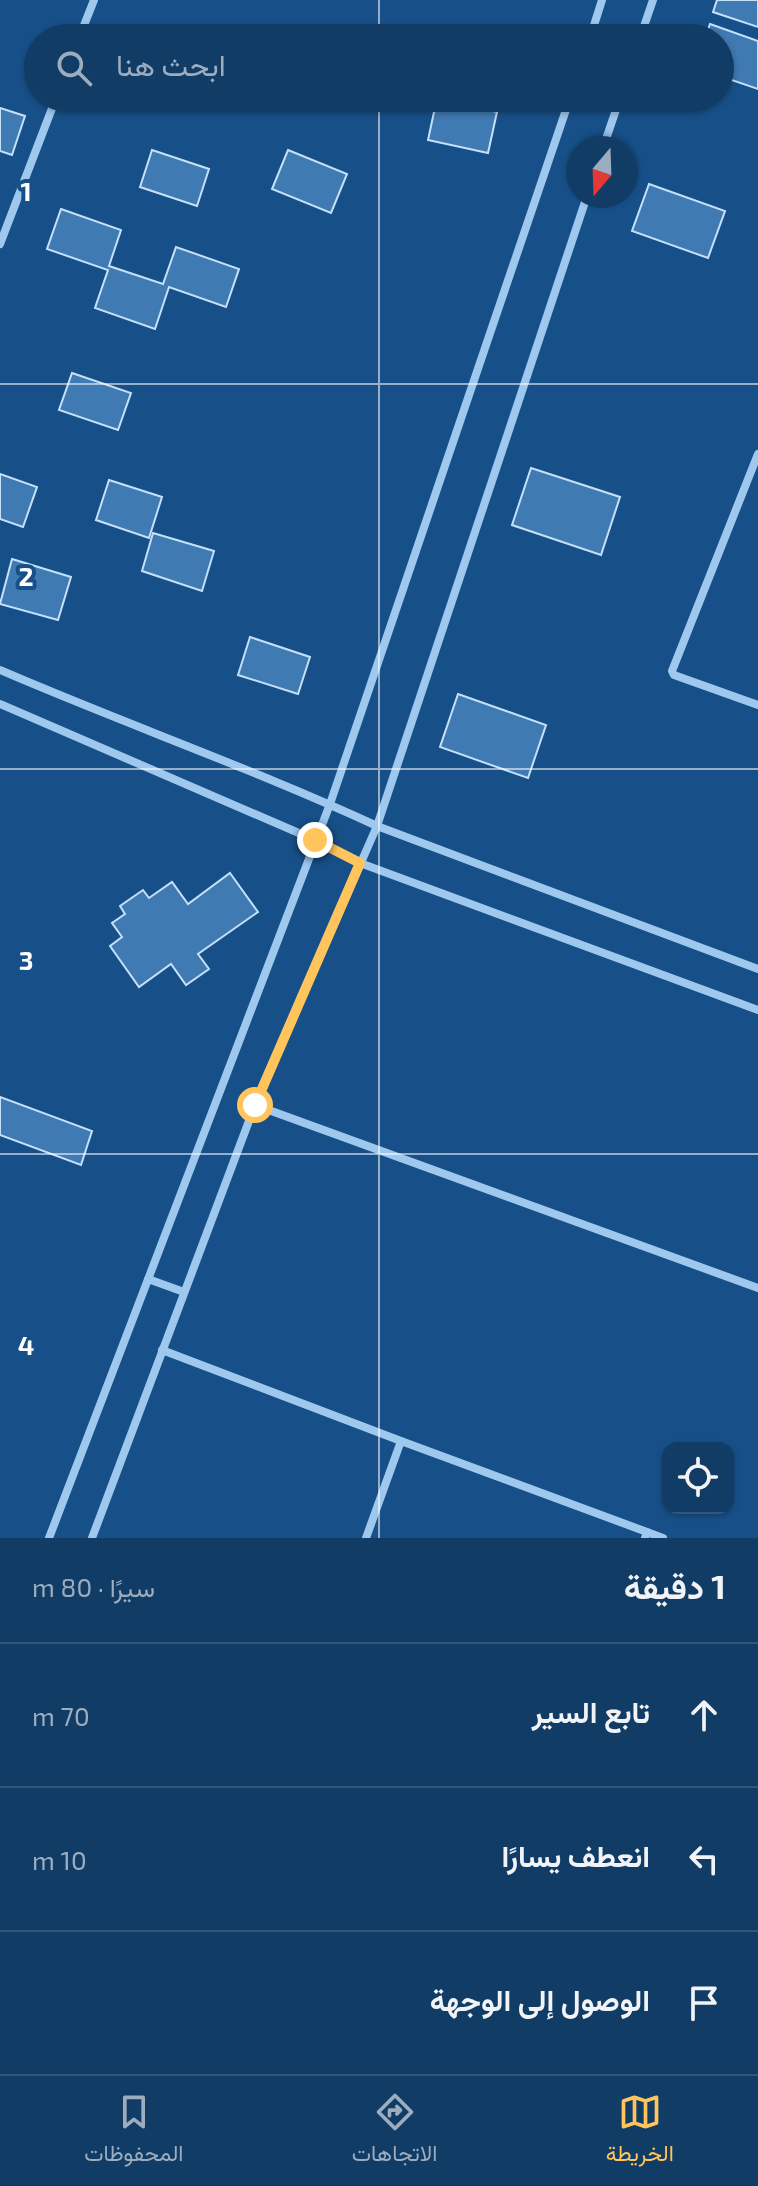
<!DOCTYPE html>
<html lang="ar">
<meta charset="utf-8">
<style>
:root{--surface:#113c66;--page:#1a436c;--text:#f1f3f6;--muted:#9cadbf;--line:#30567a;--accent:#ffc55c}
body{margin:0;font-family:"Exo 2",Vazirmatn,sans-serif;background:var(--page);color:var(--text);direction:rtl}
.controls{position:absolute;right:24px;bottom:24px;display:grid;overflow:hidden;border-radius:16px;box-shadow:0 2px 6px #0004}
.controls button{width:72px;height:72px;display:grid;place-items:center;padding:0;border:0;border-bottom:2px solid var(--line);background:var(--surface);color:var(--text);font:40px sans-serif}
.compass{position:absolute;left:566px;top:136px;width:72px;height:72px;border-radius:50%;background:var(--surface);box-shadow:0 2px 6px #0004;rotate:199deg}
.stop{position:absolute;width:24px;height:24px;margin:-18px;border:6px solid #ffc55c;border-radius:50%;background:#fff}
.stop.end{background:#ffc55c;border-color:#fff;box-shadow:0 2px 8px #0008}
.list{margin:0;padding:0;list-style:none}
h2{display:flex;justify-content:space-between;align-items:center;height:104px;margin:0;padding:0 32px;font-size:34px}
h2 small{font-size:26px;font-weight:400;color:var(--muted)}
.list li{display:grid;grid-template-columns:52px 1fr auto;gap:24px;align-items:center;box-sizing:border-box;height:144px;padding:0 32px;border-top:2px solid var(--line)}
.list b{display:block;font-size:30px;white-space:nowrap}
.list em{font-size:26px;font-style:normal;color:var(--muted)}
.icon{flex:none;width:44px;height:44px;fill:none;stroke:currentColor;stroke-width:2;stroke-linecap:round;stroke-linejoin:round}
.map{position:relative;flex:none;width:758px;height:1538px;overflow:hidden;direction:ltr}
.search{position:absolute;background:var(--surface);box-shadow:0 2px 6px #0004;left:24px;right:24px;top:24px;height:88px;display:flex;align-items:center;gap:20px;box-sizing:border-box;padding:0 28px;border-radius:44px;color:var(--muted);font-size:30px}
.sheet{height:536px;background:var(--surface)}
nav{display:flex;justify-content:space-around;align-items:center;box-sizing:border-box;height:112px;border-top:2px solid var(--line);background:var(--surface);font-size:22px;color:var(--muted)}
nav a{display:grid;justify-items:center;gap:4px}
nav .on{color:var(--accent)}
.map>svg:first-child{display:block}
</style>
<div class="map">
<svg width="758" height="1538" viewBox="0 0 758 1538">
<rect width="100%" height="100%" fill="#175088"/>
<g fill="#3f7ab2" stroke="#c5e0fa" stroke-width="2">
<path d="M717 0H758V27L713 12Z"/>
<path d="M710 24 758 41V89L720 76V38H705Z"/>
<path d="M437 98 497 112 488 153 428 140Z"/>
<path d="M0 108 25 116 12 155 0 151Z"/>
<path d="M152 150 209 169 197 206 140 187Z"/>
<path d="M288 150 347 174 331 213 272 189Z"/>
<path d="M649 184 725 211 708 258 632 231Z"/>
<path d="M61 209 121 230 109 266 163 284 176 247 239 269 226 307 169 287 155 329 95 308 108 270 47 249Z"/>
<path d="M72 373 131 393 118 430 59 410Z"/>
<path d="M531 468 620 497 601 555 512 525Z"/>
<path d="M0 474 37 487 23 527 0 519Z"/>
<path d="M109 480 162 497 149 538 96 520Z"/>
<path d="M153 533 214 551 202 591 142 571Z"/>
<path d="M12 559 71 577 58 620 0 604Z"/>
<path d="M250 637 310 657 298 694 238 675Z"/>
<path d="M458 694 546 725 528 778 440 747Z"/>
<path d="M230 873 258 912 198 954 209 969 186 985 171 964 139 987 110 946 122 937 112 923 125 914 120 906 143 890 149 898 172 882 188 904Z"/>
<path d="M0 1097 92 1131 81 1165 0 1135Z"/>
</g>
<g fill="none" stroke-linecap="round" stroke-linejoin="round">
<g stroke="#9fc8ee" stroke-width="8">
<path d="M79 38 94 0"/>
<path d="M590 38 602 0"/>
<path d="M640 38 653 0"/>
<path d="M603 148 620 98"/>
<path d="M0 244 56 98"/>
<path d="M758 454 672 671 674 675 758 705"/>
<path d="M0 670C125 724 254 769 377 826L758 969"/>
<path d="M0 704 315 840 360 863 758 1010"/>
<path d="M255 1105 758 1288"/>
<path d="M148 1279 184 1292"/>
<path d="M162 1350 401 1441"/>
<path d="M49 1538 330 804 570 98"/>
<path d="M92 1538 255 1105 377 826 587 196"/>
<path d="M366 1538 401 1441 647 1532"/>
<path d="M645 1538 647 1532 663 1538"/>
</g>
</g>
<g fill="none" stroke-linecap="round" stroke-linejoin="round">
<path stroke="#ffc55c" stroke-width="10" d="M255 1105 360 863 315 840"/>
</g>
<path fill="none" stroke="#fff" stroke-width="2" stroke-opacity="0.55" d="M379 0V38M379 98V1538M0 384H758M0 769H758M0 1154H758"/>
<g font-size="26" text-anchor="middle" font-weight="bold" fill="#fff" stroke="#175088" stroke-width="8" stroke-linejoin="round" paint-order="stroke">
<text x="26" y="201">1</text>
<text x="26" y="586">2</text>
<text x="26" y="970">3</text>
<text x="26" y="1355">4</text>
</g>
</svg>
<div class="controls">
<button><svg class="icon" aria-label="locate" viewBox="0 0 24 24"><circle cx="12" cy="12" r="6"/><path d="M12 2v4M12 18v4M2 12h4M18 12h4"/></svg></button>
</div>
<svg class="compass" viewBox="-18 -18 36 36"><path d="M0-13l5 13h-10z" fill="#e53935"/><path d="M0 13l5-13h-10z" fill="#9cadbf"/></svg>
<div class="stop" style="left:255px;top:1105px"></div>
<div class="stop end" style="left:315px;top:840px"></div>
<div class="search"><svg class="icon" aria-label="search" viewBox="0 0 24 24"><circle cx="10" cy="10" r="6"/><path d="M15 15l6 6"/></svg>ابحث هنا</div>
</div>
<section class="sheet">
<h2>1 دقيقة<small>سيرًا · 80 m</small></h2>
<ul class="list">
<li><svg class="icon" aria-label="ahead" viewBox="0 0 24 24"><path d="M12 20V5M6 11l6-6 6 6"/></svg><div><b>تابع السير</b></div><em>70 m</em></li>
<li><svg class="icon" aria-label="left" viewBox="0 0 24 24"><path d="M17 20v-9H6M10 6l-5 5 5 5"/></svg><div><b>انعطف يسارًا</b></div><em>10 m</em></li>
<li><svg class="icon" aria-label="arrive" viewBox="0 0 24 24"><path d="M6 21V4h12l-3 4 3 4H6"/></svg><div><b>الوصول إلى الوجهة</b></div></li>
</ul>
</section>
<nav>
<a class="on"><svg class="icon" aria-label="map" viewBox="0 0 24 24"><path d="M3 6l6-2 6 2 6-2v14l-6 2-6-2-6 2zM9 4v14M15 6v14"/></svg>الخريطة</a>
<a><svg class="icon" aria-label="directions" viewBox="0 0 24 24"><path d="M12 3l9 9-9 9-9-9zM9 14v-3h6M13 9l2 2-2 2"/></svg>الاتجاهات</a>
<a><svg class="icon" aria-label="saved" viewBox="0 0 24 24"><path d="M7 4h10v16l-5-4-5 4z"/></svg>المحفوظات</a>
</nav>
